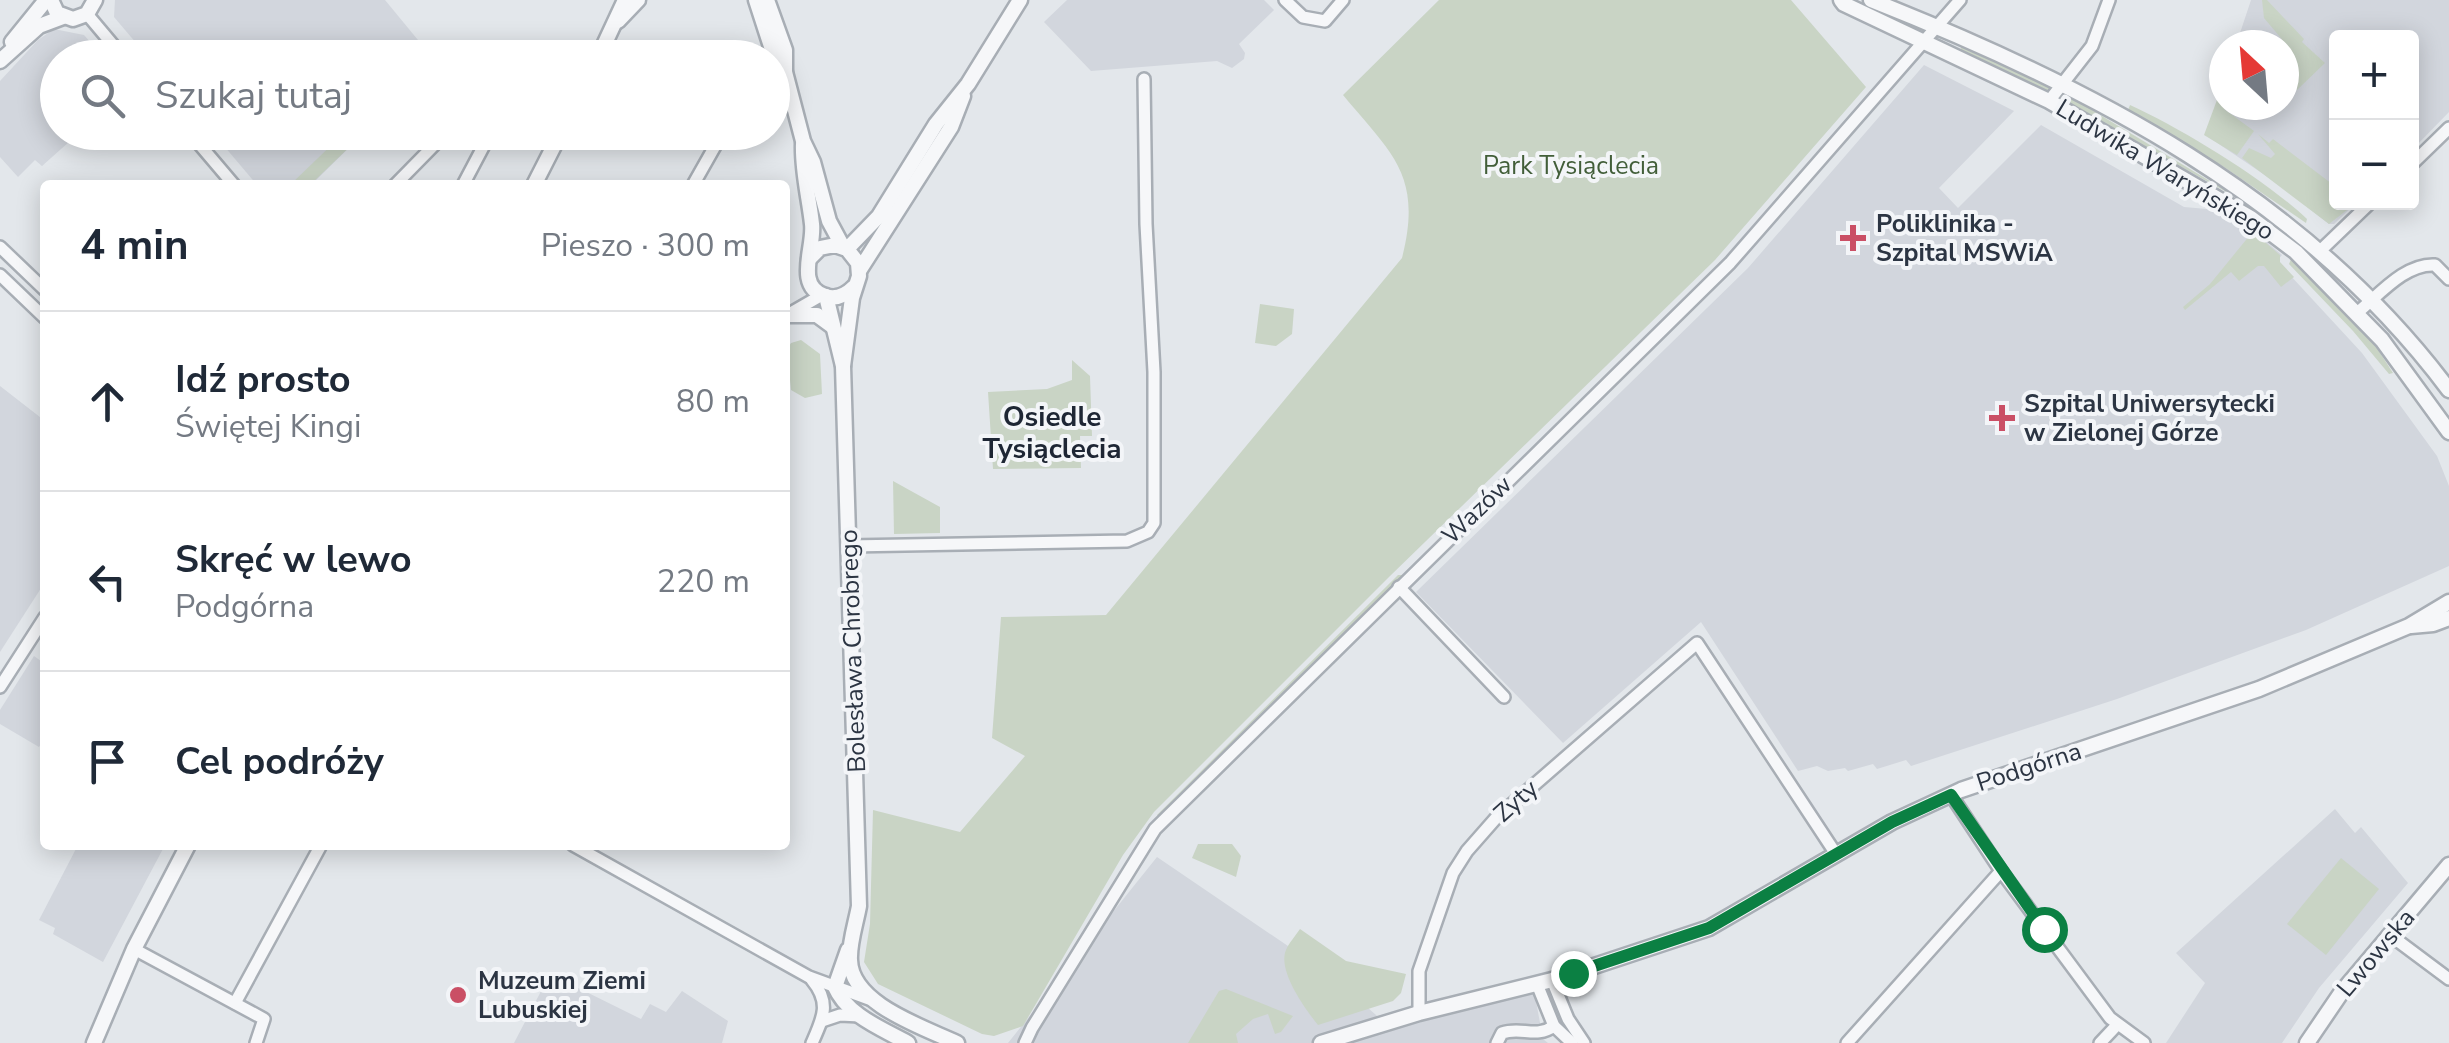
<!DOCTYPE html>
<html lang="pl">
<meta charset="utf-8">
<style>
:root{--surface:#fff;--page:#f6f6f7;--text:#1f2937;--muted:#747a83;--line:#e0e1e3}
body{margin:0;font-family:"Nunito Sans",sans-serif;background:var(--page);color:var(--text)}
.controls{position:absolute;right:30px;top:30px;display:grid;overflow:hidden;border-radius:10px;box-shadow:0 5px 25px #0003}
.controls button{width:90px;height:90px;display:grid;place-items:center;padding:0;border:0;border-bottom:2px solid var(--line);background:var(--surface);color:var(--text);font:50px sans-serif}
.compass{position:absolute;left:2209px;top:30px;width:90px;height:90px;border-radius:50%;background:var(--surface);box-shadow:0 5px 25px #0003;rotate:334deg}
.stop{position:absolute;width:30px;height:30px;margin:-22px;border:8px solid #0b8043;border-radius:50%;background:#fff}
.stop.end{background:#0b8043;border-color:#fff;box-shadow:0 2px 10px #0008}
.list{margin:0;padding:0;list-style:none}
h2{display:flex;justify-content:space-between;align-items:center;height:130px;margin:0;padding:0 40px;font-size:42px}
h2 small{font-size:32px;font-weight:400;color:var(--muted)}
.list li{display:grid;grid-template-columns:65px 1fr auto;gap:30px;align-items:center;box-sizing:border-box;height:180px;padding:0 40px;border-top:2px solid var(--line)}
.list b{display:block;font-size:38px;white-space:nowrap}
.list p{margin:0;font-size:32px;white-space:nowrap;color:var(--muted)}
.list em{font-size:32px;font-style:normal;color:var(--muted)}
.icon{flex:none;width:55px;height:55px;fill:none;stroke:currentColor;stroke-width:2;stroke-linecap:round;stroke-linejoin:round}
.map{position:relative;flex:none;width:2449px;height:1043px;overflow:hidden}
.search{position:absolute;background:var(--surface);box-shadow:0 5px 25px #0003;left:40px;top:40px;width:750px;height:110px;display:flex;align-items:center;gap:25px;box-sizing:border-box;padding:0 35px;border-radius:55px;color:var(--muted);font-size:38px}
.panel{position:absolute;background:var(--surface);box-shadow:0 5px 25px #0003;left:40px;top:180px;width:750px;height:670px;border-radius:10px}
.map>svg:first-child{display:block}
</style>
<div class="map">
<svg width="2449" height="1043" viewBox="0 0 2449 1043">
<rect width="100%" height="100%" fill="#e3e7eb"/>
<g fill="#d2d6dd">
<path d="M115 0H385L432 57H148L114 17Z"/>
<path d="M1067 0H1264L1274 10 1239 44 1245 53 1244 59 1232 68 1217 61 1091 71 1044 22Z"/>
<path d="M2251 0H2449V112L2412 150V38H2336V202L2356 203 2334 224H2329L2281 186 2207 136 2224 81V105H2284V45H2236Z"/>
<path d="M54 29 84 35 103 57 58 58V132L79 133 42 166 35 160 18 177 0 157V81L38 40Z"/>
<path d="M1924 65 2014 111 1939 188 1958 208 2041 125 2184 207 2207 209 2251 229 2282 255 2277 261 2362 353 2437 456 2449 486V566L2306 630 2117 699 1911 766 1906 760 1877 769 1873 764 1848 771 1845 768 1828 771 1817 766 1798 771 1701 622 1563 743 1416 592 1748 268Z"/>
<path d="M213 133H364L311 185H257Z"/>
<path d="M0 386 45 421V582L0 652Z"/>
<path d="M34 656 45 664V737L39 747 0 724V710Z"/>
<path d="M2335 809 2355 833 2361 827 2408 883 2319 988 2282 1043H2166L2205 983 2176 953Z"/>
<path d="M78 845H165L103 962 53 934 55 928 39 920Z"/>
<path d="M1157 857 1332 976 1385 1023 1533 985 1543 1039 1548 1043H1008Z"/>
<path d="M550 974 641 1019 650 1004 666 1012 682 991 728 1021 722 1043H514Z"/>
</g>
<g fill="#c9d4c5">
<path d="M1439 0H1791L1866 87 1715 260 1389 577 1154 812 1123 855 1023 1026 994 1036 982 1034 878 984 864 962 870 924 873 810 960 832 1025 756 992 738 1001 617 1106 615 1402 258C1423 175 1392 154 1343 95Z"/>
<path d="M2262 0H2267L2304 39 2302 42 2325 63 2297 90 2284 79V57L2291 50 2264 18Z"/>
<path d="M1962 46 2062 92 2248 204 2047 92 1959 52Z"/>
<path d="M2224 81V109L2254 131 2237 155 2204 135Z"/>
<path d="M2130 105C2181 128 2266 180 2307 219L2306 223 2224 167 2128 110Z"/>
<path d="M344 133H364L310 185H290Z"/>
<path d="M2258 134 2269 143 2273 139 2336 187V202L2356 203 2329 224 2242 158 2249 148 2271 158 2275 154Z"/>
<path d="M2250 235 2258 236 2280 255V262L2294 277 2281 287 2264 266H2258L2239 281 2231 272 2185 310 2183 307 2210 284Z"/>
<path d="M2292 257 2373 342 2393 373 2389 374 2353 331 2289 264Z"/>
<path d="M1260 304 1294 309 1292 334 1276 346 1255 343Z"/>
<path d="M801 340 820 354 822 394 805 398 791 390 790 380 785 376V353L791 343Z"/>
<path d="M1072 360 1090 376 1092 436H1080L1081 468 993 469 988 392 1047 389 1072 380Z"/>
<path d="M893 481 940 507V533L894 534Z"/>
<path d="M1398 575H1403L1160 818 1157 815Z"/>
<path d="M1198 844H1232L1241 856 1236 877 1192 858Z"/>
<path d="M2341 858 2379 889 2326 955 2287 924Z"/>
<path d="M1300 929 1346 961 1406 974 1401 993 1393 1001 1318 1025C1306 1010 1277 971 1286 950 1289 943 1296 935 1300 929Z"/>
<path d="M1226 989 1293 1016 1281 1032 1275 1034 1268 1014 1253 1019 1236 1034 1238 1043H1188L1219 991Z"/>
</g>
<g fill="none" stroke-linecap="round" stroke-linejoin="round">
<defs>
<g id="minor">
<path d="M1285 0 1303 17 1325 21 1343 0"/>
<path d="M87 14 124 58"/>
<path d="M2049 101 2092 46 2109 0"/>
<path d="M189 132 234 185"/>
<path d="M525 132 554 147"/>
<path d="M2412 164 2449 128"/>
<path d="M395 185 447 132"/>
<path d="M463 185 491 132"/>
<path d="M693 185 723 132"/>
<path d="M0 247 45 290"/>
<path d="M2321 250 2371 202"/>
<path d="M0 275 45 318"/>
<path d="M2357 313C2379 295 2405 263 2435 265L2449 279"/>
<path d="M789 314 822 295"/>
<path d="M849 546 1127 541 1148 532 1154 523V372L1146 224 1144 79"/>
<path d="M1399 587 1504 697"/>
<path d="M0 687 45 617"/>
<path d="M1951 795 2001 871 2110 1018 2144 1043"/>
<path d="M573 845 809 977 869 999"/>
<path d="M2390 935 2449 979"/>
<path d="M134 949 264 1019 256 1043"/>
<path d="M1552 980 1568 1019 1584 1043"/>
<path d="M1537 984 1554 1026 1572 1043"/>
<path d="M235 1003 321 845"/>
<path d="M1419 1013V971L1453 873 1467 851 1496 818 1697 643 1836 854"/>
<path d="M822 1021 840 1015 860 1016"/>
<path d="M812 1043C823 1018 831 1003 812 980"/>
<path d="M1025 1043 1032 1028 1155 829 1730 263 1960 0"/>
<path d="M1497 1043 1502 1033C1521 1026 1536 1039 1554 1026"/>
<path d="M1847 1043 2001 871"/>
<path d="M2100 1043 2117 1025"/>
</g>
<g id="tertiary">
<path d="M51 0 57 13 73 19 87 14 95 0"/>
<path d="M756 0 777 65 785 72"/>
<path d="M767 0 785 50V72L803 141 813 162 829 221 843 247"/>
<path d="M1841 0 1844 4 2049 101 2251 218 2296 252 2382 340 2449 432"/>
<path d="M1871 0C2091 87 2304 196 2449 390"/>
<path d="M618 21 638 0"/>
<path d="M12 42 46 0"/>
<path d="M598 58 625 0"/>
<path d="M0 61 39 26 63 17"/>
<path d="M803 144C802 171 809 197 812 224 815 247 794 286 825 296 837 300 846 295 854 287"/>
<path d="M534 185 561 132"/>
<path d="M847 249 879 216 936 124 968 84 1020 0"/>
<path d="M809 259 820 248 835 245 847 249 858 263 859 276 852 298 843 366"/>
<path d="M859 271 951 127 963 96"/>
<path d="M826 296 843 366 859 906C856 923 849 943 850 960 851 1004 923 1027 957 1043"/>
<path d="M787 315H817L832 326"/>
<path d="M2411 626 2433 624 2449 618"/>
<path d="M848 950 835 987C848 1016 881 1028 908 1043"/>
<path d="M94 1043 134 949 188 845"/>
<path d="M1321 1043 1419 1013 1552 980 1709 928 1892 822 1961 790 2259 689 2409 626 2449 602"/>
<path d="M2307 1043 2341 993 2449 865"/>
</g>
</defs>
<use href="#minor" stroke="#a8aeb5" stroke-width="16"/>
<use href="#tertiary" stroke="#a8aeb5" stroke-width="19"/>
<use href="#minor" stroke="#f6f7f9" stroke-width="11"/>
<use href="#tertiary" stroke="#f6f7f9" stroke-width="14"/>
</g>
<g fill="none" stroke-linecap="round" stroke-linejoin="round">
<path stroke="#0b8043" stroke-width="12" d="M1573 973 1709 928 1892 822 1951 795 2044 929"/>
</g>
<g fill="#ca4f65" stroke="#f3f5f8" stroke-width="4">
<path d="M1848 223h10v10h10v10h-10v10h-10v-10h-10v-10h10z"/>
<path d="M1997 403h10v10h10v10h-10v10h-10v-10h-10v-10h10z"/>
<circle cx="458" cy="995" r="10"/>
</g>
<g text-anchor="middle" dominant-baseline="central" stroke-width="8" stroke-linejoin="round" paint-order="stroke">
<g font-size="25" fill="#425e39" stroke="#f3f5f8">
<text x="1571" y="166">Park Tysiąclecia</text>
</g>
<g font-size="25" fill="#2c3543" stroke="#f3f5f8">
<text transform="translate(2165 170) rotate(31)">Ludwika Waryńskiego</text>
<text transform="translate(1477 510) rotate(-44)">Wazów</text>
<text transform="translate(853 651) rotate(-92)">Bolesława Chrobrego</text>
<text transform="translate(2029 767) rotate(-18)">Podgórna</text>
<text transform="translate(1516 801) rotate(-42)">Zyty</text>
<text transform="translate(2376 953) rotate(-50)">Lwowska</text>
</g>
<g font-size="25" font-weight="bold" fill="#2c3543" stroke="#f3f5f8" text-anchor="start">
<text x="1876" y="224">Poliklinika -<tspan x="1876" dy="29">Szpital MSWiA</tspan></text>
<text x="2024" y="404">Szpital Uniwersytecki<tspan x="2024" dy="29">w Zielonej Górze</tspan></text>
<text x="478" y="981">Muzeum Ziemi<tspan x="478" dy="29">Lubuskiej</tspan></text>
</g>
<g font-size="28" font-weight="bold" fill="#1e2634" stroke="#f3f5f8">
<text x="1052" y="417">Osiedle<tspan x="1052" dy="32">Tysiąclecia</tspan></text>
</g>
</g>
</svg>
<div class="controls">
<button>+</button>
<button>−</button>
</div>
<svg class="compass" viewBox="-18 -18 36 36"><path d="M0-13l5 13h-10z" fill="#e53935"/><path d="M0 13l5-13h-10z" fill="#747a83"/></svg>
<div class="stop" style="left:2044px;top:929px"></div>
<div class="stop end" style="left:1573px;top:973px"></div>
<div class="search"><svg class="icon" aria-label="search" viewBox="0 0 24 24"><circle cx="10" cy="10" r="6"/><path d="M15 15l6 6"/></svg>Szukaj tutaj</div>
<section class="panel">
<h2>4 min<small>Pieszo · 300 m</small></h2>
<ul class="list">
<li><svg class="icon" aria-label="ahead" viewBox="0 0 24 24"><path d="M12 20V5M6 11l6-6 6 6"/></svg><div><b>Idź prosto</b><p>Świętej Kingi</p></div><em>80 m</em></li>
<li><svg class="icon" aria-label="left" viewBox="0 0 24 24"><path d="M17 20v-9H6M10 6l-5 5 5 5"/></svg><div><b>Skręć w lewo</b><p>Podgórna</p></div><em>220 m</em></li>
<li><svg class="icon" aria-label="arrive" viewBox="0 0 24 24"><path d="M6 21V4h12l-3 4 3 4H6"/></svg><div><b>Cel podróży</b></div></li>
</ul>
</section>
</div>
